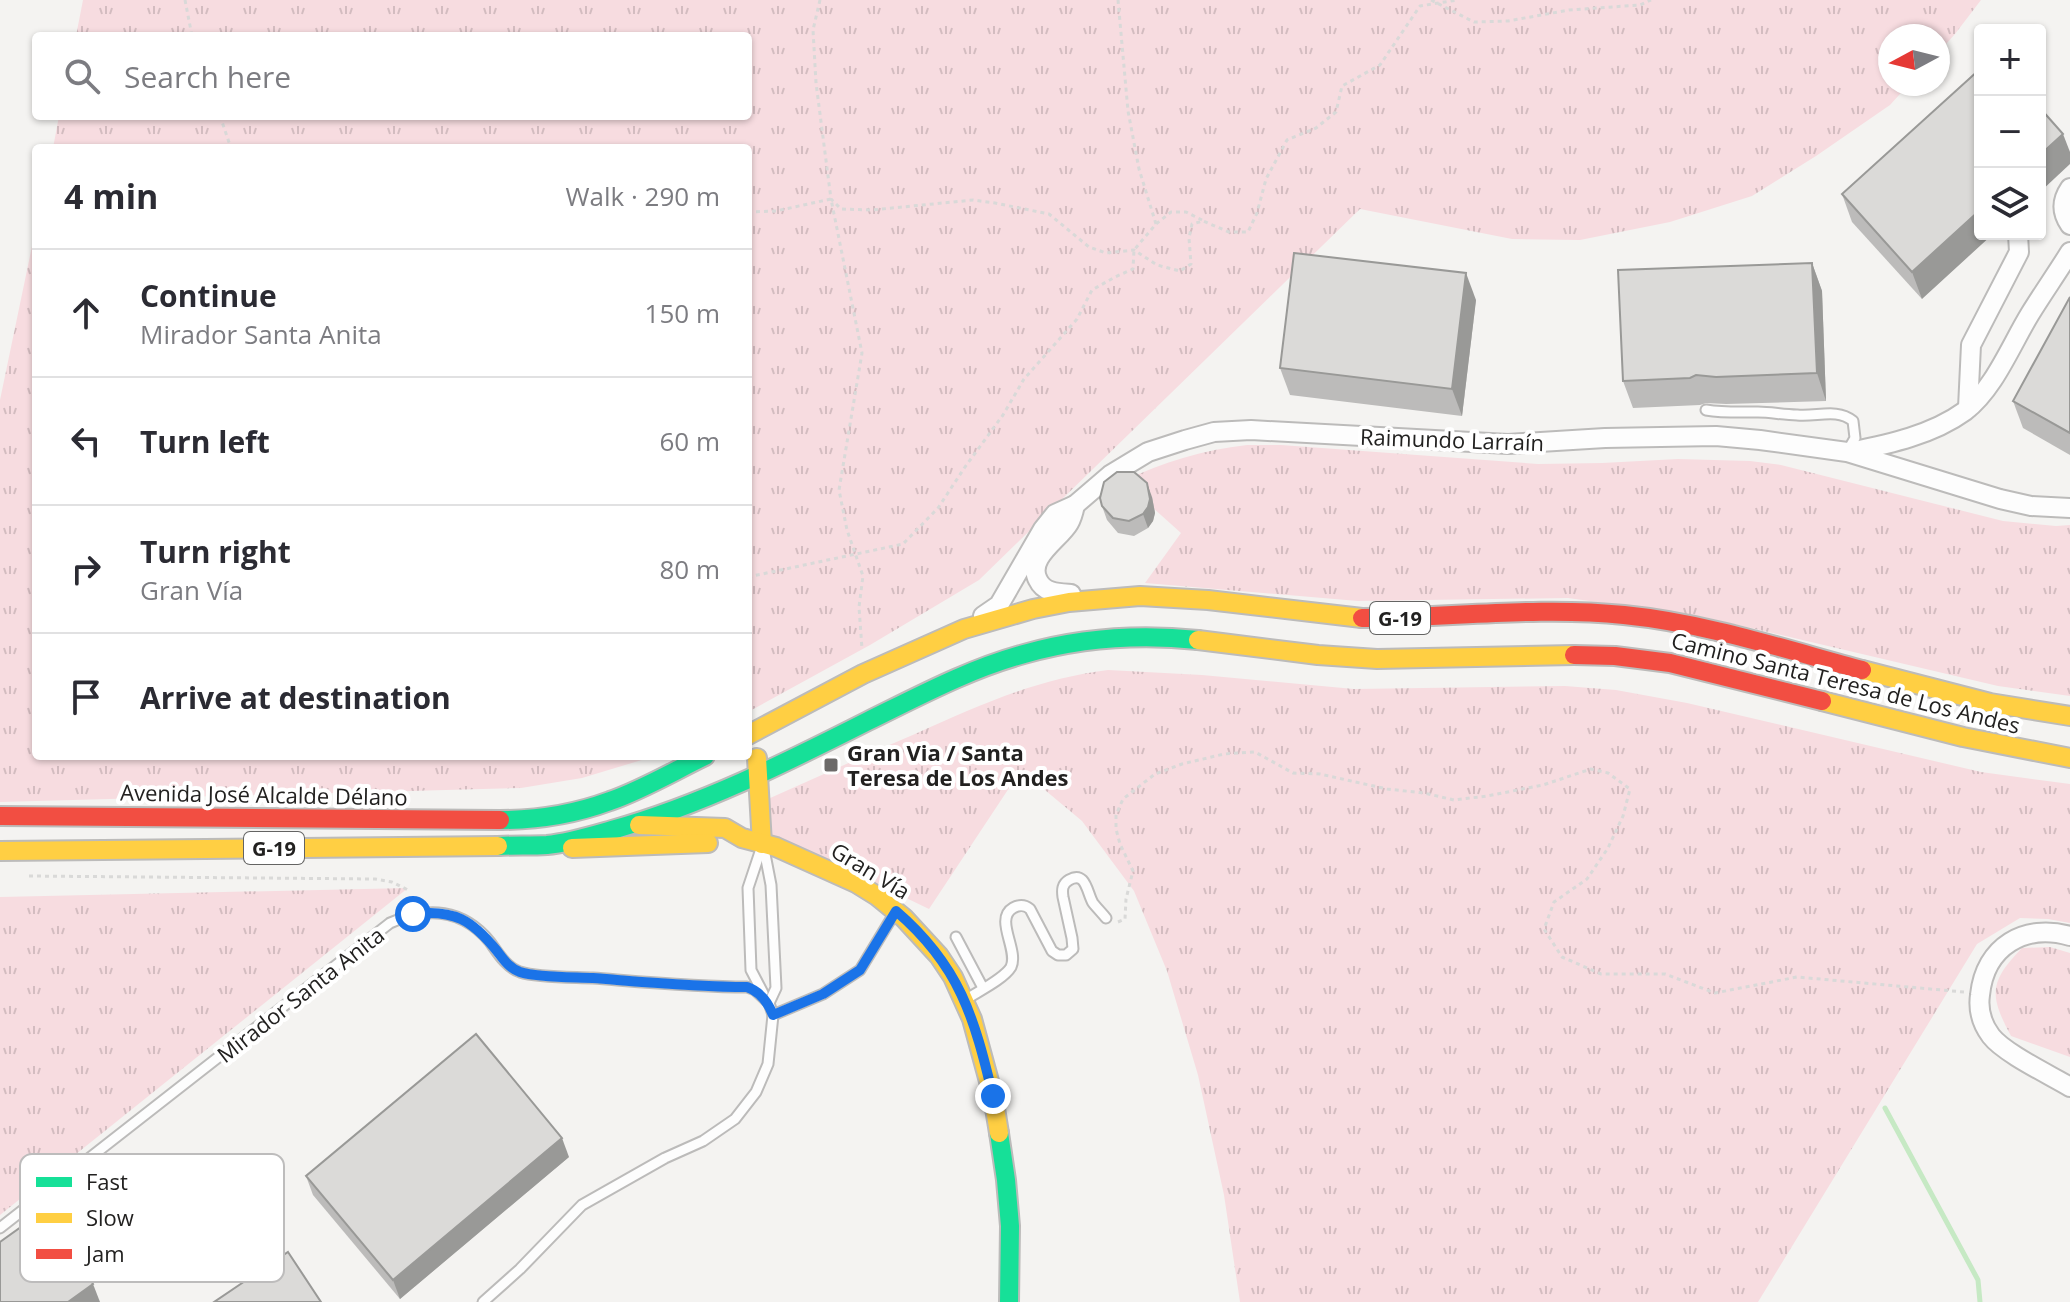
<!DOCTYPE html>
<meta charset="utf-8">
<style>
:root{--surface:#fff;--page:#f7f7f7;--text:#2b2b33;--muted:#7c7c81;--line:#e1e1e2}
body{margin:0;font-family:"Open Sans",sans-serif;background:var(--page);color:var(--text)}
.controls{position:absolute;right:24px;top:24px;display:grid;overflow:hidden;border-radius:8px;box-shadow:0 2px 6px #0004}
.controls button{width:72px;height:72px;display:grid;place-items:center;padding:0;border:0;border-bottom:2px solid var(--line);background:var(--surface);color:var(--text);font:40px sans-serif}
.compass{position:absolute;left:1878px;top:24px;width:72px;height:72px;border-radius:50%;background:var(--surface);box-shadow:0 2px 6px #0004;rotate:263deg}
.stop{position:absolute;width:24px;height:24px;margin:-18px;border:6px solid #1a73e8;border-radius:50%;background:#fff}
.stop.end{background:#1a73e8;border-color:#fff;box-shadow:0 2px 8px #0008}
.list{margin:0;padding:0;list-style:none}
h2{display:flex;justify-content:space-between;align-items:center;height:104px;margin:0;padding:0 32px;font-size:34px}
h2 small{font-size:26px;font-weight:400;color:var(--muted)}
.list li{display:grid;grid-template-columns:52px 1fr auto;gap:24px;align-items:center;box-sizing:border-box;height:128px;padding:0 32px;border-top:2px solid var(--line)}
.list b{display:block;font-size:30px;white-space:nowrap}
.list p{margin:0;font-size:26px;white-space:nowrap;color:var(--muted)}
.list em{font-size:26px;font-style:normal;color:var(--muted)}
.icon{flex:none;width:44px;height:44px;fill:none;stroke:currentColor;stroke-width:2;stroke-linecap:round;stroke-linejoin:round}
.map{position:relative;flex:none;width:2070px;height:1302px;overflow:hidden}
.search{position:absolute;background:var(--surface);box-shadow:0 2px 6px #0004;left:32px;top:32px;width:720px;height:88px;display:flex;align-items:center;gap:20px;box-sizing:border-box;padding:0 28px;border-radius:8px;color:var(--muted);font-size:30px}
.panel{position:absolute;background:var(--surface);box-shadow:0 2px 6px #0004;left:32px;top:144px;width:720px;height:616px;border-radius:8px}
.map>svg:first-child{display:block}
</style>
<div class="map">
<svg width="2070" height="1302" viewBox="0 0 2070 1302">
<defs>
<pattern id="grass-tufts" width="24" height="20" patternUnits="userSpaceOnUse" patternTransform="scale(2)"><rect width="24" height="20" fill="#f7dce0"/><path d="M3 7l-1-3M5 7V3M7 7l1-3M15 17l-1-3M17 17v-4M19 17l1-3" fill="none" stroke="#d3bcc0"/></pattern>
</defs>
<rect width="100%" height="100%" fill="#f4f3f1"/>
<g fill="url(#grass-tufts)">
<path d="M83 0H1981L1955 34 1938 53V36H1890V84H1909L1890 105 1816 156 1752 196 1670 222 1580 240 1512 239 1360 209 979 580 870 645 748 712V148H53L59 116H748V36H76Z"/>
<path d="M36 227V756H655L582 778 521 788 0 802V400Z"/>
<path d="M1247 445H1281L1538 464 1602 463 1678 459 1750 461 1781 465 2003 521 2056 526 2070 525V696L1998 686 1704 617 1568 598 1358 601 1145 583 1181 533 1123 481C1164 462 1203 450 1247 445Z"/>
<path d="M1108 670 1202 675 1354 689 1565 686 1616 690 1687 703 1981 772 2070 784V923L2048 919 2020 918 1977 944 1758 1302H1240L1224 1195 1198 1075 1167 971 1134 891 1082 821 1021 770 929 909 902 896 768 845V799C817 777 866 755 915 734 980 705 1036 679 1108 670Z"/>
<path d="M408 888 0 1215V897Z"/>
<path d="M2050 947 2070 953V1057L2011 1036C1989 995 1989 982 2022 948Z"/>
</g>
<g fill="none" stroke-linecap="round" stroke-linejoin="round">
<path stroke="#c6e9c4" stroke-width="5" d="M1885 1108 1978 1280 1980 1302"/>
<defs>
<g id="lane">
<path d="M1706 410C1724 413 1741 412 1758 412 1771 412 1784 415 1797 415 1817 417 1837 408 1853 421L1855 438 1847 452"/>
<path d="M761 849 748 888 751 970 763 993"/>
<path d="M764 849 771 885 776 988 769 1003"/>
<path d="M956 937 983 988"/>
<path d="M965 1000C977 992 1004 979 1011 967 1019 950 994 919 1013 908 1020 904 1025 905 1030 909L1052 951 1058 955H1066L1073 949 1072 938 1063 897C1062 890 1062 884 1069 880 1086 870 1087 893 1093 903 1097 908 1102 913 1106 918"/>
<path d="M773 1015 823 994 860 970 894 914"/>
<path d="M0 1228 390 923C428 906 463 909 490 942 498 953 506 967 520 972 539 978 573 977 593 978 644 982 696 987 747 987L755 990 769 1003 773 1015 768 1064 756 1092 735 1119 703 1141 665 1158 582 1205 520 1269 483 1302"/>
</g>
<g id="street">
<path d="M2070 188C2061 201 2061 212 2070 225"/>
<path d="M1968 408 1971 345 2019 252 2018 234"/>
<path d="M1850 452C1889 444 1932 435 1965 411 1994 389 2011 345 2030 314 2043 293 2057 273 2070 252"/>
<path d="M1071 594C1058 593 1044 593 1038 580 1026 558 1060 539 1069 523 1072 518 1074 510 1075 505"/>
<path d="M983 616 999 605 1043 529 1055 514 1075 505 1110 475 1148 452 1185 440 1214 432 1251 430 1508 444 1605 438 1716 436 1760 440 1847 452 2000 499 2031 506 2070 508"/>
<path d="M2070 936C2025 923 1985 946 1980 995 1978 1009 1982 1024 1991 1036 2004 1053 2050 1075 2070 1087"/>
</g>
<g id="fast">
<path d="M500 820C537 820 575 814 610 801 642 790 674 771 705 756"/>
<path d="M498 846C514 845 531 846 547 845 568 843 591 836 612 830 701 805 785 763 868 721 919 696 969 669 1024 654 1080 638 1140 634 1198 640"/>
<path d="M999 1133 1006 1180 1010 1226 1009 1302"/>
</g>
<g id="slow">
<path d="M1198 640 1318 655 1377 659 1574 655"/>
<path d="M1862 670 1990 703 2070 716"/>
<path d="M1822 701 1963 737 2070 758"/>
<path d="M748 735 863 674 964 629 1033 609 1069 602 1140 596 1208 600 1362 618"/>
<path d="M757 758 762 844"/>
<path d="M639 825 725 828 742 838 776 847 856 883 877 896 904 918 939 956 953 977 972 1019 993 1096 999 1133"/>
<path d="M572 848 708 843"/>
<path d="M0 851 498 846"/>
</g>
<g id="jam">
<path d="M1362 618C1449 618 1538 606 1624 615 1705 623 1784 649 1862 670"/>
<path d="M1574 655 1615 656 1670 663 1822 701"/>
<path d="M0 816 500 820"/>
</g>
</defs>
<use href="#lane" stroke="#bcbbba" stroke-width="13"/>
<use href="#street" stroke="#bcbbba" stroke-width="22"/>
<use href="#fast" stroke="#bcbbba" stroke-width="22"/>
<use href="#slow" stroke="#bcbbba" stroke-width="22"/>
<use href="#jam" stroke="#bcbbba" stroke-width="22"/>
<g stroke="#d9d9d8" stroke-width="3" stroke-dasharray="4 4" stroke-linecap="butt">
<path d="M185 0 192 36"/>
<path d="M820 0 813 30 816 83 831 199 841 209 872 210 973 200 995 203 1049 214 1089 247 1106 253 1134 250 1157 265 1180 271 1191 264 1189 238 1192 224 1203 221 1229 232H1248L1257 213 1266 179 1287 140 1316 128 1336 112 1342 86 1380 65 1420 6 1457 0"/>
<path d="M1118 0 1128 111 1139 169 1156 224"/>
<path d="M1431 0 1474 22 1508 21 1569 10 1640 5 1651 0"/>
<path d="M220 116 231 148"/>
<path d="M748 212 776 211 831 199 862 353 839 490 847 530 863 576 859 607 862 649"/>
<path d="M748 577 903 544 938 508 965 467 1003 415 1024 379 1077 319 1092 290 1115 277 1133 269 1134 250 1156 224 1171 212H1186L1202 220"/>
<path d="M29 876 375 879 392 882 408 890"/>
<path d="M1118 922 1125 919 1126 899 1133 871 1120 844 1116 829V815L1123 799 1155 774 1182 764 1224 754 1255 752 1293 773 1320 774 1387 789 1424 793 1454 800 1487 796 1543 785 1591 769 1608 773 1630 789 1623 816 1608 848 1587 879 1554 902 1544 929 1562 957 1601 974H1665L1715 993 1797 977 1964 992"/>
</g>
<use href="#lane" stroke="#fdfdfd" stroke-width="9"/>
<use href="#street" stroke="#fdfdfd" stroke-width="18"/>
<use href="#fast" stroke="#16e098" stroke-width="18"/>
<use href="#slow" stroke="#ffcf43" stroke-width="18"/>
<use href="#jam" stroke="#f24e42" stroke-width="18"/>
</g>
<g fill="#bcbbba">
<path d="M1980 69 1922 299 1852 222 1842 194Z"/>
<path d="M1812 263 1822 291 1826 401 1726 404 1706 403 1700 405 1633 408 1623 381Z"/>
<path d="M2070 297V455L2023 428 2013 401Z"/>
<path d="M1476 300 1462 416 1290 395 1280 368Z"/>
<path d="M1152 497 1155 513 1153 521 1148 528 1134 536 1118 533 1107 520 1102 506Z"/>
<path d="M569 1157 400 1299 313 1195 306 1176Z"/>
</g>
<g fill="#999997">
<path d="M2063 134 2070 152V164L2040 192V155Z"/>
<path d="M1980 210V234H1993L1922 299 1912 272Z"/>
<path d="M1812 263 1822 291 1826 401 1817 373Z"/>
<path d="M1466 273 1476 300 1462 416 1452 389Z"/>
<path d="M1147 483 1152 497 1155 513 1153 521 1148 528 1143 514Z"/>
<path d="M562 1138 569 1157 400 1299 393 1280Z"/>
<path d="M93 1284 100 1302H68Z"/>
</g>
<g fill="#dbdad8" stroke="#999997" stroke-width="2">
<path d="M1980 69V210L1912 272 1842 194Z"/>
<path d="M2040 108 2063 134 2040 155Z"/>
<path d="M1294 253 1466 273 1452 389 1280 368Z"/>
<path d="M1812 263 1817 373 1716 377 1696 375 1690 378 1623 381 1618 270Z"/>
<path d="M2070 297V433L2013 401Z"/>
<path d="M1117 472H1134L1147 483 1150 499 1148 507 1143 514 1129 521 1113 518 1102 506 1100 498 1104 482Z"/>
<path d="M476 1034 562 1138 393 1280 306 1176Z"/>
<path d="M42 1212 93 1284 68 1302H0V1242Z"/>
<path d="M288 1252 321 1302H214Z"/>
</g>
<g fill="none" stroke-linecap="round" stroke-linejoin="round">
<path stroke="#1a73e8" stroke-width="10" d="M413 914C454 909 472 920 497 951 504 960 509 968 520 972 539 978 573 977 593 978 644 982 696 987 747 987 761 992 768 1002 773 1015L823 994 860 970 896 911C960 966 974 1017 993 1096"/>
</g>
<rect fill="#6c6a69" stroke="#fff" stroke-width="3" x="823" y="757" width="16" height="16" rx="4"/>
<g text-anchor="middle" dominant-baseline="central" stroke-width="8" stroke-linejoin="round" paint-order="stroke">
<g fill="#fff" stroke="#646463" stroke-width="2">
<rect x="1370" y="602" width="60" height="32" rx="6"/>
<rect x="244" y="832" width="60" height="32" rx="6"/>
</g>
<g font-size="20" font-weight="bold" fill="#222120">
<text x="1400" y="618">G-19</text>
<text x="274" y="848">G-19</text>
</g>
<g font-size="22" fill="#222120" stroke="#fff">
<text transform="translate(1452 439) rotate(2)">Raimundo Larraín</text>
<text transform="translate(1846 682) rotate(14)">Camino Santa Teresa de Los Andes</text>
<text transform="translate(264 794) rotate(1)">Avenida José Alcalde Délano</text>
<text transform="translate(871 870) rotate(31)">Gran Vía</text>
<text transform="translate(300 994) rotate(-38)">Mirador Santa Anita</text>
</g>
<g font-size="22" font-weight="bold" fill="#222120" stroke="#fff" text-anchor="start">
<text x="847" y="752">Gran Via / Santa<tspan x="847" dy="25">Teresa de Los Andes</tspan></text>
</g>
</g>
<rect x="20" y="1154" width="264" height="128" rx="12" fill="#fff" stroke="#bdbcbc" stroke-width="2"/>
<rect x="36" y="1177" width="36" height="10" fill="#16e098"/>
<rect x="36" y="1213" width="36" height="10" fill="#ffcf43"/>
<rect x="36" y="1249" width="36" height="10" fill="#f24e42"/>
<g font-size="22" fill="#222120">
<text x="86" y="1190">Fast</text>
<text x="86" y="1226">Slow</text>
<text x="86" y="1262">Jam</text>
</g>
</svg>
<div class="controls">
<button>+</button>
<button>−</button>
<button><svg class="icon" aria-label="layers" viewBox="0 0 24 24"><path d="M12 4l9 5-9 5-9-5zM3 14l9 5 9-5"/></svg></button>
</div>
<svg class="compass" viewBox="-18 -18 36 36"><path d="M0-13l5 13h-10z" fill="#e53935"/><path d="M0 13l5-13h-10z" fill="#7c7c81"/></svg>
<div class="stop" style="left:413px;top:914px"></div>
<div class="stop end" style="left:993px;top:1096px"></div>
<div class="search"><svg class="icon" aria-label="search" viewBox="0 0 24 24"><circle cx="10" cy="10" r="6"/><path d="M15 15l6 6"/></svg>Search here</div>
<section class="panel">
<h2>4 min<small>Walk · 290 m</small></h2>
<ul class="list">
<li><svg class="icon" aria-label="ahead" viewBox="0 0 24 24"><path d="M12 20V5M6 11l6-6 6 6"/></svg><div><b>Continue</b><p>Mirador Santa Anita</p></div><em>150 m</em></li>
<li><svg class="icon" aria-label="left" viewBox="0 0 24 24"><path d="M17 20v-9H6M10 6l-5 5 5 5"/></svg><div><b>Turn left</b></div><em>60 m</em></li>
<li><svg class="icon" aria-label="right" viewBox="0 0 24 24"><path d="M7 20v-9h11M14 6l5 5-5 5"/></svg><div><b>Turn right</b><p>Gran Vía</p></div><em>80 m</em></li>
<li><svg class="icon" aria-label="arrive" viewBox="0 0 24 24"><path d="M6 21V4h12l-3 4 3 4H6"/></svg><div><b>Arrive at destination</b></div></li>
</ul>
</section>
</div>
